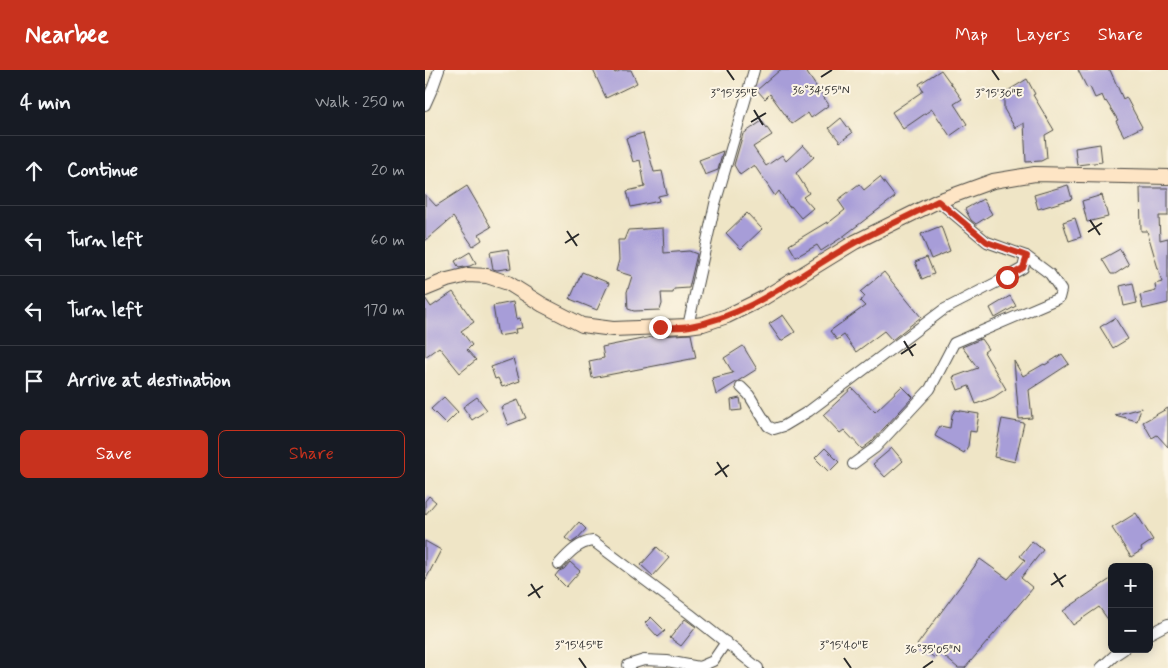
<!DOCTYPE html>
<meta charset="utf-8">
<style>
:root{--surface:#171b24;--page:#20242c;--text:#f1f3f6;--muted:#9ea1a6;--line:#363941;--accent:#c8321e}
body{margin:0;font-family:Mynerve,sans-serif;background:var(--page);color:var(--text)}
.controls{position:absolute;right:15px;bottom:15px;display:grid;overflow:hidden;border-radius:8px;box-shadow:0 2px 12px #0003}
.controls button{width:45px;height:45px;display:grid;place-items:center;padding:0;border:0;border-bottom:1px solid var(--line);background:var(--surface);color:var(--text);font:25px sans-serif}
.stop{position:absolute;width:15px;height:15px;margin:-11px;border:4px solid #c8321e;border-radius:50%;background:#fff}
.stop.end{background:#c8321e;border-color:#fff;box-shadow:0 1px 5px #0008}
.list{margin:0;padding:0;list-style:none}
h2{display:flex;justify-content:space-between;align-items:center;height:65px;margin:0;padding:0 20px;font-size:21px}
h2 small{font-size:16px;font-weight:400;color:var(--muted)}
.list li{display:grid;grid-template-columns:32px 1fr auto;gap:15px;align-items:center;box-sizing:border-box;height:70px;padding:0 20px;border-top:1px solid var(--line)}
.list b{display:block;font-size:19px;white-space:nowrap}
.list em{font-size:16px;font-style:normal;color:var(--muted)}
.actions{display:flex;gap:10px;padding:15px 20px}
.actions a{flex:1;padding:11px 0;border:1px solid var(--accent);border-radius:8px;text-align:center;font-size:18px;color:var(--accent)}
.actions .main{background:var(--accent);color:#fff}
.icon{flex:none;width:28px;height:28px;fill:none;stroke:currentColor;stroke-width:2;stroke-linecap:round;stroke-linejoin:round}
.map{position:relative;flex:none;width:743px;height:598px;overflow:hidden}
header{display:flex;align-items:center;gap:30px;box-sizing:border-box;height:70px;padding:0 25px;background:var(--accent);color:#fff}
header strong{font-size:24px}
nav{display:flex;gap:28px;margin-inline-start:auto;font-size:18px}
main{display:flex}
aside{flex:1;background:var(--surface)}
.map>svg:first-child{display:block}
</style>
<header>
<strong>Nearbee</strong>
<nav><a>Map</a><a>Layers</a><a>Share</a></nav>
</header>
<main>
<aside>
<h2>4 min<small>Walk · 250 m</small></h2>
<ul class="list">
<li><svg class="icon" aria-label="ahead" viewBox="0 0 24 24"><path d="M12 20V5M6 11l6-6 6 6"/></svg><div><b>Continue</b></div><em>20 m</em></li>
<li><svg class="icon" aria-label="left" viewBox="0 0 24 24"><path d="M17 20v-9H6M10 6l-5 5 5 5"/></svg><div><b>Turn left</b></div><em>60 m</em></li>
<li><svg class="icon" aria-label="left" viewBox="0 0 24 24"><path d="M17 20v-9H6M10 6l-5 5 5 5"/></svg><div><b>Turn left</b></div><em>170 m</em></li>
<li><svg class="icon" aria-label="arrive" viewBox="0 0 24 24"><path d="M6 21V4h12l-3 4 3 4H6"/></svg><div><b>Arrive at destination</b></div></li>
</ul>
<div class="actions"><a class="main">Save</a><a>Share</a></div>
</aside>
<div class="map">
<svg width="743" height="598" viewBox="0 0 743 598">
<rect width="100%" height="100%" fill="#fcf5e5"/>
<filter id="ink" filterUnits="userSpaceOnUse"><feTurbulence type="fractalNoise" baseFrequency=".02" numOctaves="2"/><feDisplacementMap in="SourceGraphic" scale="10" xChannelSelector="R" yChannelSelector="G"/><feConvolveMatrix kernelMatrix="1 2 1 2 8 2 1 2 1" color-interpolation-filters="sRGB"/></filter>
<filter id="wash" filterUnits="userSpaceOnUse"><feTurbulence type="fractalNoise" baseFrequency=".0096" numOctaves="4" result="noise"/><feDisplacementMap in="SourceGraphic" scale="20" xChannelSelector="R" yChannelSelector="G"/><feGaussianBlur stdDeviation="1.12" result="paint"/><feColorMatrix in="noise" values="0 0 0 0 0 0 0 0 0 0 0 0 0 0 0 0 0 1.4 0 .05"/><feComposite in="paint" operator="in"/></filter>
<g filter="url(#wash)">
<rect width="100%" height="100%" fill="#efe5c6"/>
<g id="blocks">
<g fill="#a79dd8">
<path d="M168 0H188L190 3 196 0H206L212 13 181 28Z"/>
<path d="M355 0H380L404 35 386 48 383 43 367 54 345 24 340 29 332 20Z"/>
<path d="M516 0 537 29 529 34 542 54 525 66 507 39 478 59 467 42 498 21 494 14Z"/>
<path d="M653 0H685L698 29 701 27 717 57 699 66 691 51 693 50 681 31 680 32 677 25 670 28 665 17 662 18Z"/>
<path d="M602 9 610 24 608 25 629 60 620 65 622 88 616 91 601 92 599 53 590 58 579 39V29L576 25Z"/>
<path d="M416 48 427 63 415 72 404 58Z"/>
<path d="M337 51 347 65 328 77 341 96 357 85 361 91 378 75 389 87 371 103 384 123 378 127 388 138 376 148 366 136 364 137 354 121 350 126 329 95 315 105 309 95 318 64Z"/>
<path d="M218 63 229 102 237 101 242 124 233 126 234 131 206 137 202 121 220 117 215 90 208 92 201 68Z"/>
<path d="M675 74 677 92 652 95 650 78Z"/>
<path d="M298 81 293 100 280 105 274 90Z"/>
<path d="M455 107 470 127 416 168 396 181 392 175 371 187 364 175 402 152V154L420 140 413 130 434 114 439 120Z"/>
<path d="M643 115 647 129 613 139 609 125Z"/>
<path d="M42 116 66 157 54 164 57 170 48 176 28 147 0 171V124L11 136Z"/>
<path d="M715 118H743V146H734L735 170 743 168V233L718 239 715 225 731 221 730 214 737 212 722 161H716Z"/>
<path d="M677 125 683 147 662 152 657 131Z"/>
<path d="M558 129 567 144 551 154 546 150 540 139Z"/>
<path d="M322 143 337 159 316 179 301 163Z"/>
<path d="M650 148 656 167 644 171 638 152Z"/>
<path d="M516 156 525 181 506 189 496 164Z"/>
<path d="M238 158 239 183 264 181 272 184 264 218 249 219 248 223H236L237 234 235 240 209 241 203 239 202 222 207 206 191 201 194 190 193 170H199L203 160Z"/>
<path d="M83 179 86 198 72 200 68 199 65 182Z"/>
<path d="M695 179 704 195 690 204H686L677 189Z"/>
<path d="M45 182 51 193 45 196 34 198 30 191Z"/>
<path d="M502 187 509 204 497 209 490 192Z"/>
<path d="M157 202 184 213 172 240 145 229Z"/>
<path d="M459 202 496 247 467 270 459 261 431 282 419 265 412 270 405 261 440 236 435 231 440 227 435 222Z"/>
<path d="M708 213 712 233 699 236 695 216Z"/>
<path d="M28 222 49 252 36 261 47 275 42 280 51 290 35 303 14 277 0 287V228L6 237Z"/>
<path d="M585 226 591 236 570 248 565 238Z"/>
<path d="M88 232 91 249 95 248 97 258 90 259 91 263 73 266 68 236Z"/>
<path d="M358 245 370 262 356 271 344 254Z"/>
<path d="M690 248 703 269 688 278 675 257Z"/>
<path d="M266 264 271 288 167 308 164 291 179 288 177 277 232 266Z"/>
<path d="M556 269 563 279 559 282 581 319 569 327 551 334 544 316 533 320 528 307 553 298 537 277Z"/>
<path d="M318 276 332 299 291 325 287 308 308 303 299 288Z"/>
<path d="M637 284 644 294 604 320 607 348 594 349 589 291 598 306 619 294 620 295Z"/>
<path d="M88 289 95 311 77 317 73 308 70 309 66 297Z"/>
<path d="M477 316 488 327 446 372 437 379 419 360 415 363 398 345 427 318 450 342Z"/>
<path d="M19 327 33 342 21 354 6 339Z"/>
<path d="M52 327 62 340 47 350 38 337Z"/>
<path d="M315 328 317 340 307 341 306 330Z"/>
<path d="M93 330 101 348 83 355 76 337Z"/>
<path d="M716 338 712 351 690 345Z"/>
<path d="M743 338V377L732 365 727 368 718 352Z"/>
<path d="M530 340 554 344 551 362 545 361 543 376 539 383 510 366 515 356 525 358 527 345Z"/>
<path d="M577 349 599 353 590 392 569 387Z"/>
<path d="M400 378 414 392 404 402 390 388Z"/>
<path d="M467 378 478 391 460 407 448 394Z"/>
<path d="M4 426 11 432 0 445V431Z"/>
<path d="M711 443 728 470 716 478 717 480 706 487 687 458Z"/>
<path d="M154 452 161 459 152 469 146 473 140 468Z"/>
<path d="M0 471 16 480 0 511Z"/>
<path d="M607 471 618 480 596 508 608 518 540 598H533L514 582 510 588 492 575 555 489 583 509 600 490 595 486Z"/>
<path d="M232 477 244 488 228 506 216 495Z"/>
<path d="M145 492 155 501 141 517 130 506 134 501 139 499Z"/>
<path d="M687 508V555L674 537 648 555 638 541Z"/>
<path d="M226 547 240 561 233 567 220 553Z"/>
<path d="M260 549 271 557 256 576 245 568Z"/>
</g>
</g>
</g>
<g filter="url(#ink)">
<use href="#blocks" fill-opacity="0" stroke="#484742" stroke-width="1"/>
<g fill="none" stroke-linecap="round" stroke-linejoin="round">
<defs>
<g id="minor">
<path d="M0 35 8 17 14 0"/>
<path d="M263 256 290 134 329 0"/>
<path d="M316 317 324 325 343 356 349 359 359 356 384 341 518 240 582 207 598 198 601 186"/>
<path d="M428 394 450 378 505 319 529 273 634 228 636 220 625 204 601 186 562 172 513 131"/>
<path d="M134 494C143 484 154 472 168 471L265 544 333 598"/>
<path d="M724 564 743 554"/>
<path d="M203 595 219 590 242 591 274 597 288 591 301 572"/>
<path d="M676 598 690 585 699 579"/>
</g>
<path id="secondary" d="M0 219 22 210 43 205 62 206 83 213 118 235 157 255 188 259 263 256 278 254 302 246 337 229 430 172 513 131 568 111 610 104 743 107"/>
</defs>
<use href="#minor" stroke="#484742" stroke-width="12"/>
<use href="#secondary" stroke="#484742" stroke-width="16"/>
<use href="#minor" stroke="#fff" stroke-width="10"/>
<use href="#secondary" stroke="#fee5c5" stroke-width="14"/>
</g>
</g>
<g fill="none" stroke-linecap="round" stroke-linejoin="round" filter="url(#ink)">
<path stroke="#c8321e" stroke-width="6" d="M235 257C245 257 255 258 265 256 326 246 378 201 431 172 458 158 486 145 513 131L562 172 602 186 598 198 582 207"/>
</g>
<path fill="none" stroke="#2b2b2b" stroke-width="2" d="M302 0 309 10M567 0 574 10M396 7 407 0M329 40 338 55M326 52 341 43M665 150 675 165M142 161 152 176M663 162 677 153M140 173 154 164M479 271 488 286M476 284 491 274M292 392 302 407M290 405 304 395M629 503 638 517M106 514 115 528M626 515 641 505M103 526 118 516M154 588 161 598M419 588 426 598M498 598 508 591"/>
<g font-size="12" text-anchor="middle" fill="#2b2b2b" stroke="#fcf5e5" stroke-width="4" stroke-linejoin="round" paint-order="stroke">
<text x="396" y="24">36°34'55"N</text>
<text x="309" y="27">3°15'35"E</text>
<text x="574" y="27">3°15'30"E</text>
<text x="154" y="579">3°15'45"E</text>
<text x="419" y="579">3°15'40"E</text>
<text x="508" y="583">36°35'05"N</text>
</g>
</svg>
<div class="controls">
<button>+</button>
<button>−</button>
</div>
<div class="stop" style="left:582px;top:207px"></div>
<div class="stop end" style="left:235px;top:257px"></div>
</div>
</main>
